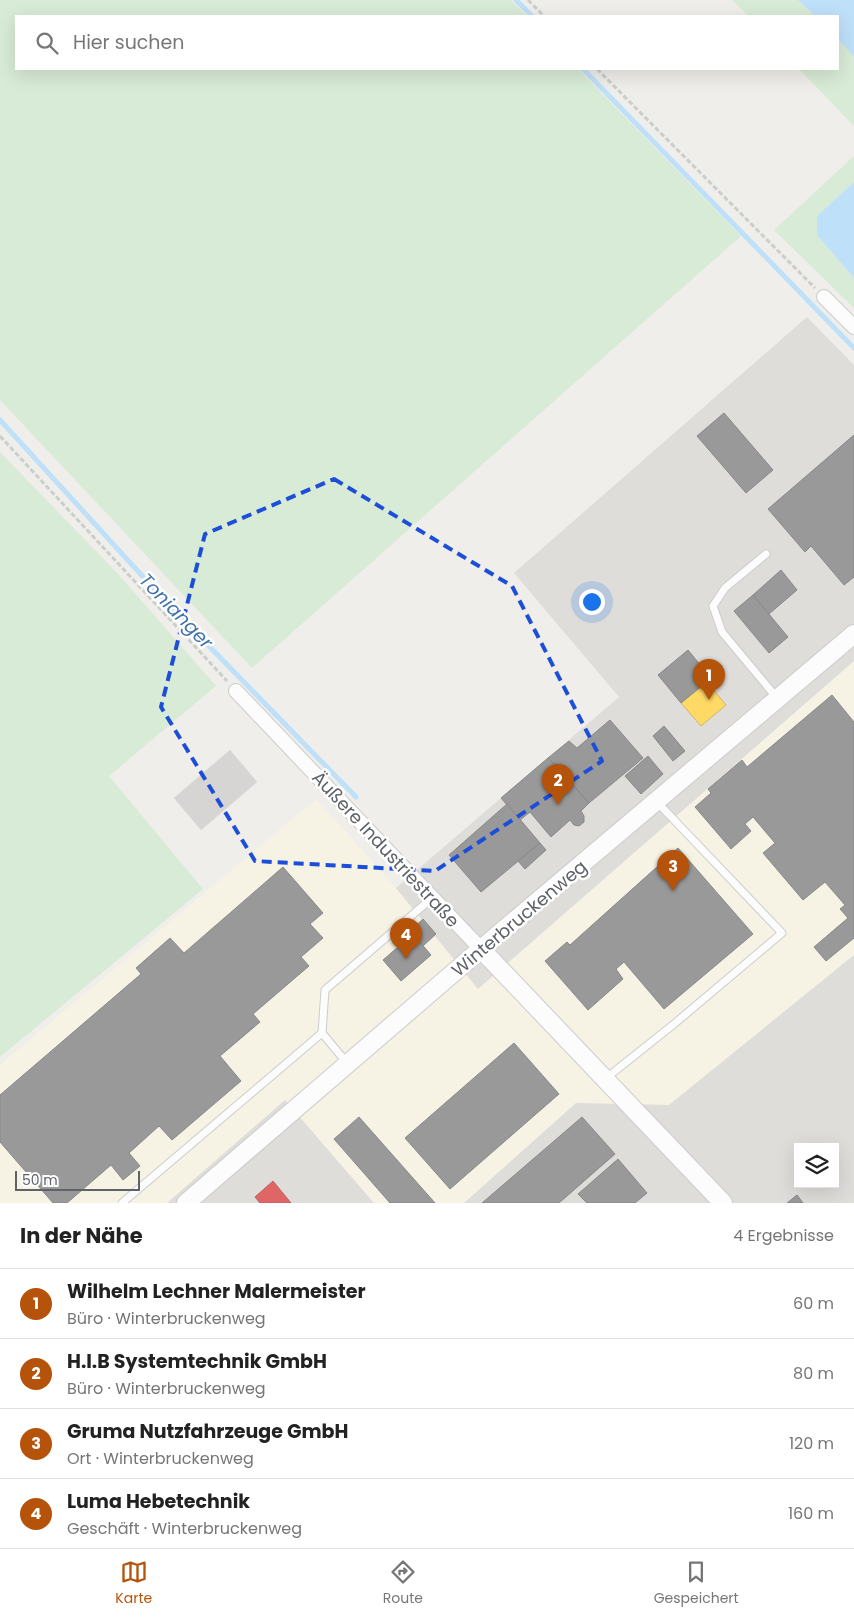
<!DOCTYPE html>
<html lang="de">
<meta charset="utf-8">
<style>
:root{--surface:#fff;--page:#f2f2f2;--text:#222;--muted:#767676;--line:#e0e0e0;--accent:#b45309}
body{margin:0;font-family:Poppins,sans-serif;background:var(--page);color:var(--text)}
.controls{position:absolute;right:15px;bottom:15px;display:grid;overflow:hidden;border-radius:0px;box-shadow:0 5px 20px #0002}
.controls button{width:45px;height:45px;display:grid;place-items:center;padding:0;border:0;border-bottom:1px solid var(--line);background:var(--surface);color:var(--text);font:25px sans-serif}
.scale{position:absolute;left:15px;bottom:12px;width:125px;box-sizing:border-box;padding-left:5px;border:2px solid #5f6368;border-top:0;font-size:14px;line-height:18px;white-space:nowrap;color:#5f6368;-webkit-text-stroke:4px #fff;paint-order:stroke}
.you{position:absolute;left:591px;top:601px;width:18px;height:18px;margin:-12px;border:4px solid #fff;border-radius:50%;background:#1a73e8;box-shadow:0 0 0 8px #1a73e833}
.badge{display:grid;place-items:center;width:32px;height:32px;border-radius:50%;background:var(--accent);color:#fff;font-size:16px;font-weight:700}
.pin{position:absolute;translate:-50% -41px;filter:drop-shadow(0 1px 2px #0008)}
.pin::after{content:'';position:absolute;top:26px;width:18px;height:15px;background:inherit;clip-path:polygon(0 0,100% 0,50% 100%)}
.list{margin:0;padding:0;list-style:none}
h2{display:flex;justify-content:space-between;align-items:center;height:65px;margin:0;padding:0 20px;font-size:21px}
h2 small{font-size:16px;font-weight:400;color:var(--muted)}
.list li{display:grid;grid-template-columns:32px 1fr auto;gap:15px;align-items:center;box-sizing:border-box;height:70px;padding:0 20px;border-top:1px solid var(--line)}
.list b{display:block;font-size:19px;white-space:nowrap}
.list p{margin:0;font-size:16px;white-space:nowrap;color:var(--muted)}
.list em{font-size:16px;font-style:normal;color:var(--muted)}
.icon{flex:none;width:28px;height:28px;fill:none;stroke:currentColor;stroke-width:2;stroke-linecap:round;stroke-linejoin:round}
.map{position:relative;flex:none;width:854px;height:1203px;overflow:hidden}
.search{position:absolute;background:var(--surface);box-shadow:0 5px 20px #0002;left:15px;right:15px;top:15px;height:55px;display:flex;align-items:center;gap:12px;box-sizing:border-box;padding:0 18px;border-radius:0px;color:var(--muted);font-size:19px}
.sheet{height:345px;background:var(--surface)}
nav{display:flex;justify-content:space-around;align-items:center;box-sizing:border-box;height:70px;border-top:1px solid var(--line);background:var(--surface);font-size:14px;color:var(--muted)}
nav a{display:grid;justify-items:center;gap:2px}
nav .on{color:var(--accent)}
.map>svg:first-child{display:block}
</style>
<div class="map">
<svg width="854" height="1203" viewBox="0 0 854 1203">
<rect width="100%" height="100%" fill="#efeeea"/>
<path fill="#f7f3e4" d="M854 661V955L669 1105 576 1103 464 1203H232L285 1101 167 1203H0V1065L316 799 396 888 478 989Z"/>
<g fill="#dfddda" fill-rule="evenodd">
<path d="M807 317 854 365V661L478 989 396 888 619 697 514 573Z"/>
<path d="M854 955V1203H464L576 1103 669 1105ZM798 1147H835V1184H798Z"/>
<path d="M285 1100 374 1203H167Z"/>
</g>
<g fill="#d8ebd6">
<path d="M0 0H511L527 16H16V69H578L741 236 252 668 0 400Z"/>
<path d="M732 0H798L815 16H748Z"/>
<path d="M838 39 854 57V126L799 69H838Z"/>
<path d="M854 156V182L817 216V235L854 278V308L774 230Z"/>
<path d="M0 452 119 575 216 686 109 776 203 889 0 1057Z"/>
</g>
<g fill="#bfe0f9">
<path d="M798 0H854V57L838 39V16H815Z"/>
<path d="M854 182V278L817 235V216Z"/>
</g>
<path fill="#ffd966" stroke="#cfb667" d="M707 682 726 705 701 726 681 703Z"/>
<path fill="#e06666" stroke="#b96567" d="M273 1181 291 1203H260L255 1197Z"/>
<g fill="#999" stroke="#88898a">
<path d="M724 413 773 470 746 493 697 436Z"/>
<path d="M854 435V577L844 585 811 546 805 552 768 509Z"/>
<path d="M781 570 797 590 769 614 753 595Z"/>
<path d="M753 595 788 637 769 653 734 611Z"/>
<path d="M688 650 711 678 681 703 658 675Z"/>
<path d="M832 695 854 722V938L826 961 814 947 848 918 840 909 845 905 825 882 803 900 763 853 775 843 753 817 745 824 751 831 731 849 695 807 711 793 708 789 742 760 747 767Z"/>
<path d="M610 720 643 758 589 803 548 758 569 741 577 748Z"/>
<path d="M664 726 685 751 673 761 653 736Z"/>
<path d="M648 756 663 774 641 794 625 776Z"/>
<path d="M548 758 589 803 581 811 584 816V822L579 826 574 825 570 820 551 837 530 812 520 820 501 798Z"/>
<path d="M507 804 540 843 481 892 449 855Z"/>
<path d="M540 843 546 850 525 869 518 861Z"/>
<path d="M678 848 753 934 664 1009 624 962 616 969 623 979 588 1010 545 961 567 942 570 945Z"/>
<path d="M283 867 323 913 310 924 323 938 301 957 309 966 253 1014 260 1022 220 1056 241 1081 172 1140 159 1126 129 1153 140 1166 123 1180 111 1165 67 1203H53L0 1142V1095L141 974 136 968 170 938 184 953Z"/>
<path d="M423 919 436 934 423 946 410 931Z"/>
<path d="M413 934 431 955 401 981 383 960Z"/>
<path d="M514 1043 559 1094 450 1189 405 1138Z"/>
<path d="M359 1117 435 1203H390L334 1139Z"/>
<path d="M582 1117 615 1154 559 1203H482Z"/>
<path d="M618 1159 647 1193 635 1203H587L578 1194Z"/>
<path d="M797 1195 803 1203H787Z"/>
</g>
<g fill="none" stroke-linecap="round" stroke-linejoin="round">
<g stroke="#bfe0f9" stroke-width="5">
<path d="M516 0 532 16"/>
<path d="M583 69 854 348"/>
<path d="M0 420 166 602 356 797"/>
</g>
</g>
<path fill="#d6d5d3" stroke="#deddd9" d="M230 750 257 782 201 830 174 798Z"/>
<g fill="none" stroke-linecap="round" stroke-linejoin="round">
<defs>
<g id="service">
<path d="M766 554 725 588 713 606 722 632 777 698"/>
<path d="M322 1033 325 990 432 898"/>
<path d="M605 1079 674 1024 782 933 657 802"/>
<path d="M122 1203 322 1033 347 1063"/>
</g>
<g id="minor">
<path d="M824 297 854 327"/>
<path d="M236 691 481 949"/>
</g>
<g id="tertiary">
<path d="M481 949 723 1203"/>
<path d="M186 1203 481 949 854 634"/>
</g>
</defs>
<use href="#service" stroke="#cbcccc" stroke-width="9"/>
<use href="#minor" stroke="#cbcccc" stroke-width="16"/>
<use href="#tertiary" stroke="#cbcccc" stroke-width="20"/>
<g stroke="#cacfcc" stroke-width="3" stroke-dasharray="5 2.5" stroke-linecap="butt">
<path d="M528 0 544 16"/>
<path d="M597 69 815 288"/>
<path d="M0 436 227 681"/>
</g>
<use href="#service" stroke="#fdfcfc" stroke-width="7"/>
<use href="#minor" stroke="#fdfcfc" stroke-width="14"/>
<use href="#tertiary" stroke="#fdfcfc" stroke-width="18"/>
</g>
<path fill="none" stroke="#1d4ed8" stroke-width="4" stroke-dasharray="10 6" stroke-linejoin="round" d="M334 479 512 586 602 761 435 871 255 861 161 707 205 534Z"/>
<g text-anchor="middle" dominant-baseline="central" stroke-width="5" stroke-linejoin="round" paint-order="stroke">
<g font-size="18" fill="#5f6368" stroke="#fff">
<text transform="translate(386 849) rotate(47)">Äußere Industriestraße</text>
<text transform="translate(519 918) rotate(-40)">Winterbruckenweg</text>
</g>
<g font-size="19" font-style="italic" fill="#4174aa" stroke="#fff">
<text transform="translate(176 611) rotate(46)">Tonianger</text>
</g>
</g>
</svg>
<div class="controls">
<button><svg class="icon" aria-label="layers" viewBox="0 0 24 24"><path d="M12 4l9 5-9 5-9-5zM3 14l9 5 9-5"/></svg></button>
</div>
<div class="scale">50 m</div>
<div class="you"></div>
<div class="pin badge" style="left:709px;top:700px">1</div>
<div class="pin badge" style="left:558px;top:805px">2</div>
<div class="pin badge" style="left:673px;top:891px">3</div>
<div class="pin badge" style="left:406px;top:959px">4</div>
<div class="search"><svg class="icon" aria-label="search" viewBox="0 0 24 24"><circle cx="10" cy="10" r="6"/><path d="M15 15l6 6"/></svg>Hier suchen</div>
</div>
<section class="sheet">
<h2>In der Nähe<small>4 Ergebnisse</small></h2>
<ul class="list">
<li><span class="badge">1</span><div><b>Wilhelm Lechner Malermeister</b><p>Büro · Winterbruckenweg</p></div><em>60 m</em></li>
<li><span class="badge">2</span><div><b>H.I.B Systemtechnik GmbH</b><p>Büro · Winterbruckenweg</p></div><em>80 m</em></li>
<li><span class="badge">3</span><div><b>Gruma Nutzfahrzeuge GmbH</b><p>Ort · Winterbruckenweg</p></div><em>120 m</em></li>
<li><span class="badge">4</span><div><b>Luma Hebetechnik</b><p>Geschäft · Winterbruckenweg</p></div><em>160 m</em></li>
</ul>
</section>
<nav>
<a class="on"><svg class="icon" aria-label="map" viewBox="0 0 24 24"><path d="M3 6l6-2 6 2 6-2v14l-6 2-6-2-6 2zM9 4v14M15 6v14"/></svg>Karte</a>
<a><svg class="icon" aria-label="directions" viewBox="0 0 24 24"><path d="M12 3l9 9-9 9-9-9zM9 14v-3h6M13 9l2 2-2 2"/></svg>Route</a>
<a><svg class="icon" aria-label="saved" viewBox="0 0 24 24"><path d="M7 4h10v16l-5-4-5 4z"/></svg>Gespeichert</a>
</nav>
